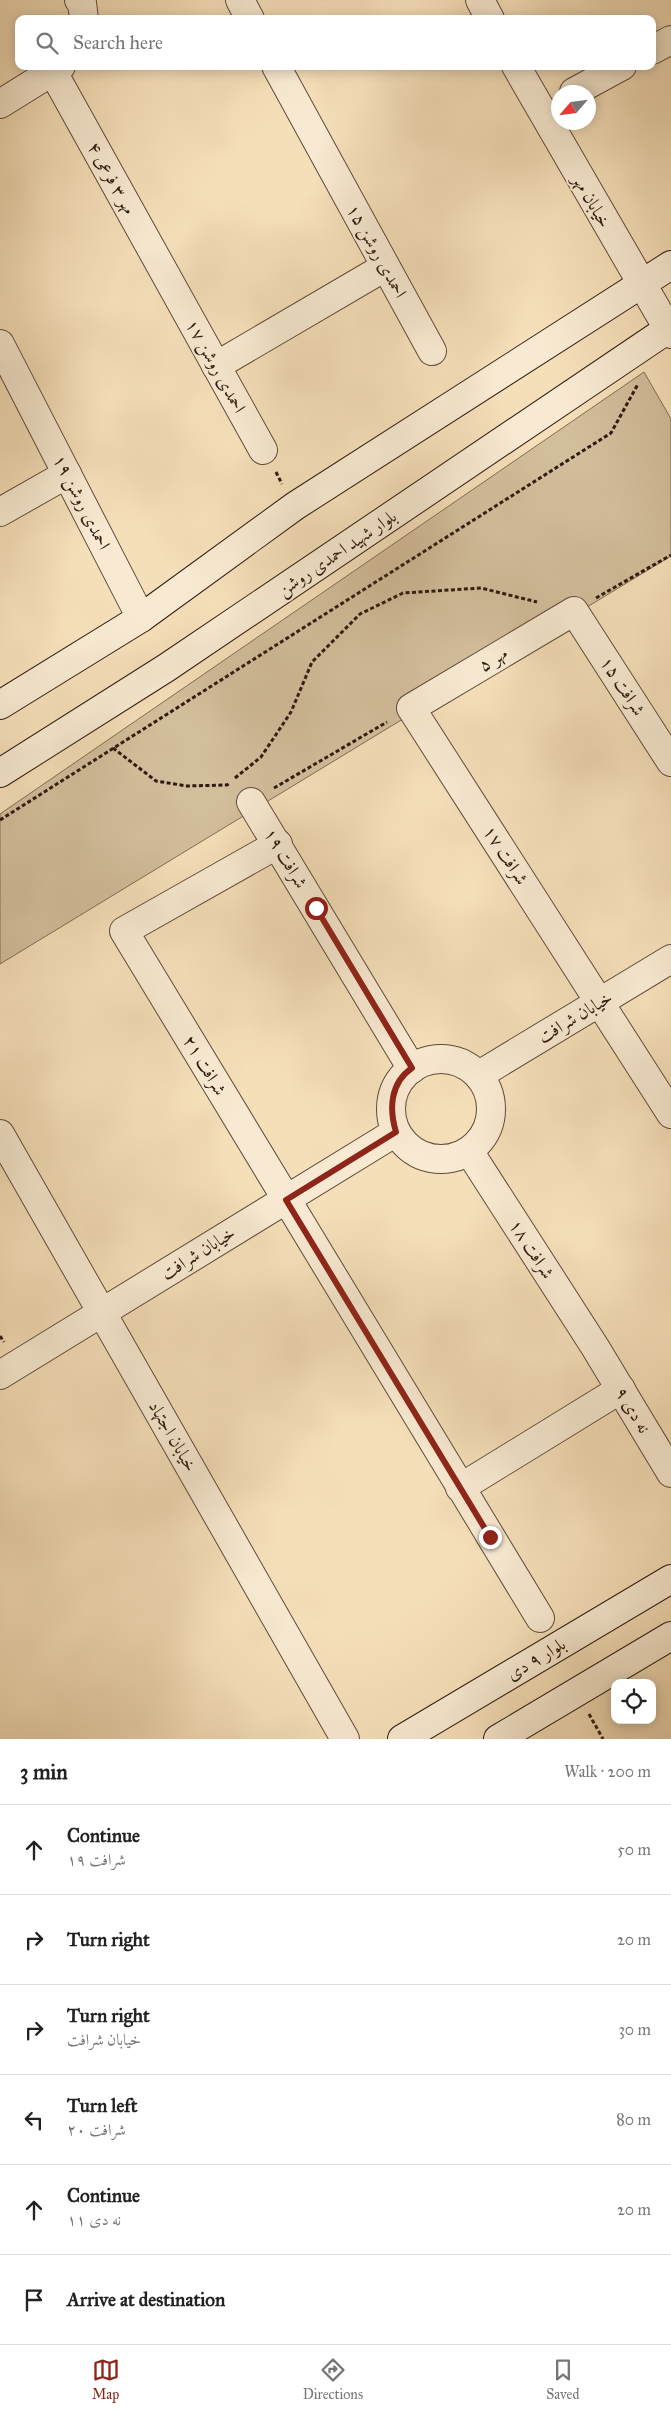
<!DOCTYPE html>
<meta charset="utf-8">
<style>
:root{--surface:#fff;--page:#f6f6f6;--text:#222;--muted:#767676;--line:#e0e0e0;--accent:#8f2418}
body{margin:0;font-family:"IM FELL Great Primer",Amiri,serif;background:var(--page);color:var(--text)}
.controls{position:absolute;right:15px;bottom:15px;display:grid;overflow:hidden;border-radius:10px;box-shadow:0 2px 12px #0003}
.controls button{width:45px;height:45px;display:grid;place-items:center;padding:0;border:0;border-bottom:1px solid var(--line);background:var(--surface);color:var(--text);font:25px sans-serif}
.compass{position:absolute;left:551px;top:85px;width:45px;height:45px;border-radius:50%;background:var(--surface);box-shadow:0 2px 12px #0003;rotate:242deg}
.stop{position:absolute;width:15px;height:15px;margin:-11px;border:4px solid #8f2418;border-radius:50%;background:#fff}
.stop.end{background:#8f2418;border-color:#fff;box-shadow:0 1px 5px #0008}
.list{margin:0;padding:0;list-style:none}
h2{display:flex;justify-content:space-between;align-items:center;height:65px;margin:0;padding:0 20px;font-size:21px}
h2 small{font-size:16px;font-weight:400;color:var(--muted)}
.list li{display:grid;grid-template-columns:32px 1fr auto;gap:15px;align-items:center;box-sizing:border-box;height:90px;padding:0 20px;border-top:1px solid var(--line)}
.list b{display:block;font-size:19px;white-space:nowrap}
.list p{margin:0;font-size:16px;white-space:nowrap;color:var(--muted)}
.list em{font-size:16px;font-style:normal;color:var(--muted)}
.icon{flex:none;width:28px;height:28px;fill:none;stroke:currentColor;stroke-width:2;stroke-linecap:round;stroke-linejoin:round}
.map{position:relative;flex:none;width:671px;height:1739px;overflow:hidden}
.search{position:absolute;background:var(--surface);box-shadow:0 2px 12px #0003;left:15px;right:15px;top:15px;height:55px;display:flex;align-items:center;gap:12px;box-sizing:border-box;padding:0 18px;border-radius:10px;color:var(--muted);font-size:19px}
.sheet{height:605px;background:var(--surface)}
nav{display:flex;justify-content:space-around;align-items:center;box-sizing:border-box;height:70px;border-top:1px solid var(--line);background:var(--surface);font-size:14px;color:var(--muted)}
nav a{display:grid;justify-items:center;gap:2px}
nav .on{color:var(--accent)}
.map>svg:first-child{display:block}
</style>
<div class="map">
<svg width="671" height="1739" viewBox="0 0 671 1739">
<rect width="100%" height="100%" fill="#f5dfb9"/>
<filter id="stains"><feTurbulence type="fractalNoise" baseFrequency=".004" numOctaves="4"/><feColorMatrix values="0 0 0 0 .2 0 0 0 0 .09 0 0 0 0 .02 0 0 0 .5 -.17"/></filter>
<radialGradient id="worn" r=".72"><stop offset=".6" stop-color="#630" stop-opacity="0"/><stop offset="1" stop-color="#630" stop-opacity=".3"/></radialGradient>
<path fill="#d3be9c" stroke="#816c56" d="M644 372 671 419V556L0 964V814Z"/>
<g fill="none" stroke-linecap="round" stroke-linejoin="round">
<defs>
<g id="street">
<path d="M79 0 82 3 84 19"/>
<path d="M240 0 250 19"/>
<path d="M480 0 490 19"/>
<path d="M652 50 671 40"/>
<path d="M276 66 432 351"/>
<path d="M516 66 671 334"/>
<path d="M53 72 263 450"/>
<path d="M574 92 622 66"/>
<path d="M0 104 61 66"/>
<path d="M0 344 141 618"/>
<path d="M216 366 385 267"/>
<path d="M0 512 67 474"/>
<path d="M671 762 574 611 411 708 671 1114"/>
<path d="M251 802 412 1069"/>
<path d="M278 844 124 931 540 1618"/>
<circle cx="441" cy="1109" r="50"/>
<path d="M479 1075 671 959"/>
<path d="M0 1134 345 1739"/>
<path d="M469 1151 595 1347 671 1473"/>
<path d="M0 1375 396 1132"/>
<path d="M460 1488 621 1389"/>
</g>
<g id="secondary">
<path d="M0 705 141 618 295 506 671 265"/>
<path d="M0 773 166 668 671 327"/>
<path d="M402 1739 671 1579"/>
<path d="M498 1739 671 1636"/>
</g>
</defs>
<use href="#street" stroke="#604b3a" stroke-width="30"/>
<use href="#secondary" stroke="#2f1a10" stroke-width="30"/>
<g stroke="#2f1a10" stroke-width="3" stroke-dasharray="4 2.5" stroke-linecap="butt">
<path d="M276 472 282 484"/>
<path d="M596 598 671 555"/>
<path d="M113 748 156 781 187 786 227 785 230 783"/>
<path d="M235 778 261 757 291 712 312 662 360 614 403 593 481 588 537 602"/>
<path d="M274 788 387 722"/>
<path d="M0 820 611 433 638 384"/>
<path d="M0 1336 4 1342"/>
<path d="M589 1714 603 1739"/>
</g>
<use href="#street" stroke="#f8ead2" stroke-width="28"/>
<use href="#secondary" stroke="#f8ead2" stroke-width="28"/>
</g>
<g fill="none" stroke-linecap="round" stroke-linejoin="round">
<path stroke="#8f2418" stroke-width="6" d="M316 908 412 1068C390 1083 389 1109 396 1132L286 1200 490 1537"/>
</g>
<g text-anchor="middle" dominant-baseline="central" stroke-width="4" stroke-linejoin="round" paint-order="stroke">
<g font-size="18" fill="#2f1a10" stroke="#f8ead2">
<text transform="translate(112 178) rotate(61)">مهر ۳ فرعی ۴</text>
<text transform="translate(592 201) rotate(60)">خیابان مهر</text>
<text transform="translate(377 251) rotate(61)">احمدی روشن ۱۵</text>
<text transform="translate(216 366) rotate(61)">احمدی روشن ۱۷</text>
<text transform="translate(82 502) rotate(63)">احمدی روشن ۱۹</text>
<text transform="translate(337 553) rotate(-34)">بلوار شهید احمدی روشن</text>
<text transform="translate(493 659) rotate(-31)">مهر ۵</text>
<text transform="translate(623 686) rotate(57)">شرافت ۱۵</text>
<text transform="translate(506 855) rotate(57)">شرافت ۱۷</text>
<text transform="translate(286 858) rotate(59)">شرافت ۱۹</text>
<text transform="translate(575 1017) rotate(-31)">خیابان شرافت</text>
<text transform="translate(205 1065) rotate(59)">شرافت ۲۱</text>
<text transform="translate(532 1249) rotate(57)">شرافت ۱۸</text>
<text transform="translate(198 1253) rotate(-32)">خیابان شرافت</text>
<text transform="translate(633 1410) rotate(59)">نه دی ۹</text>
<text transform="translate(173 1436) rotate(60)">خیابان اجتهاد</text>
<text transform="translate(536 1659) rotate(-31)">بلوار ۹ دی</text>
</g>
</g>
<rect width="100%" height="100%" filter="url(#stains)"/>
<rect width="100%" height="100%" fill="url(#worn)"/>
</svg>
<div class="controls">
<button><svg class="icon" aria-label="locate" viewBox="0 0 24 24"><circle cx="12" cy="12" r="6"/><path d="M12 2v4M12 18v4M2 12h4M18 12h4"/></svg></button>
</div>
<svg class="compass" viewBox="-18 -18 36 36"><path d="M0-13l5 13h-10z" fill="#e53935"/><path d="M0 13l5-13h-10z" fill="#767676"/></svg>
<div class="stop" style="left:316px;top:908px"></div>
<div class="stop end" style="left:490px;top:1537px"></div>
<div class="search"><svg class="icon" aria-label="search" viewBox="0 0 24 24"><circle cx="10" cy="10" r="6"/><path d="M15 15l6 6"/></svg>Search here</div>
</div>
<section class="sheet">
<h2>3 min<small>Walk · 200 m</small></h2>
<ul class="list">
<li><svg class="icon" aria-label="ahead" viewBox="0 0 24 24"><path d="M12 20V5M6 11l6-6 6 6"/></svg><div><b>Continue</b><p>شرافت ۱۹</p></div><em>50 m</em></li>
<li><svg class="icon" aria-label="right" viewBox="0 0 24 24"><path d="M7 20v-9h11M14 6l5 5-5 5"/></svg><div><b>Turn right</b></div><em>20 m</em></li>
<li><svg class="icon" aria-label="right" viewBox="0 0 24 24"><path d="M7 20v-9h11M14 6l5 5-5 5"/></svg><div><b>Turn right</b><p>خیابان شرافت</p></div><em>30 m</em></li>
<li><svg class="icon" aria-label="left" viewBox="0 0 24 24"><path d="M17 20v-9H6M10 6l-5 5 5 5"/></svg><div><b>Turn left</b><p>شرافت ۲۰</p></div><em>80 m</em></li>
<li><svg class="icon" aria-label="ahead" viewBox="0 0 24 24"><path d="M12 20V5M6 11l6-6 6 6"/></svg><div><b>Continue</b><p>نه دی ۱۱</p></div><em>20 m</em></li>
<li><svg class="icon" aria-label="arrive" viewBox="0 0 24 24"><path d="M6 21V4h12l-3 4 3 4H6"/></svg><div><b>Arrive at destination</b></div></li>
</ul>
</section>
<nav>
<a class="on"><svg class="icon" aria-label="map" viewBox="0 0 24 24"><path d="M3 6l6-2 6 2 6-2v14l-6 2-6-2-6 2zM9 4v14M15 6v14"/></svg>Map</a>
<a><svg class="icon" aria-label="directions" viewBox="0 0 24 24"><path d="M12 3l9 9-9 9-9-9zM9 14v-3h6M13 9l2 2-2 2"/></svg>Directions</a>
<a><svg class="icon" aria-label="saved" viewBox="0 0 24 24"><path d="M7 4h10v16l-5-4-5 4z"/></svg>Saved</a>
</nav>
